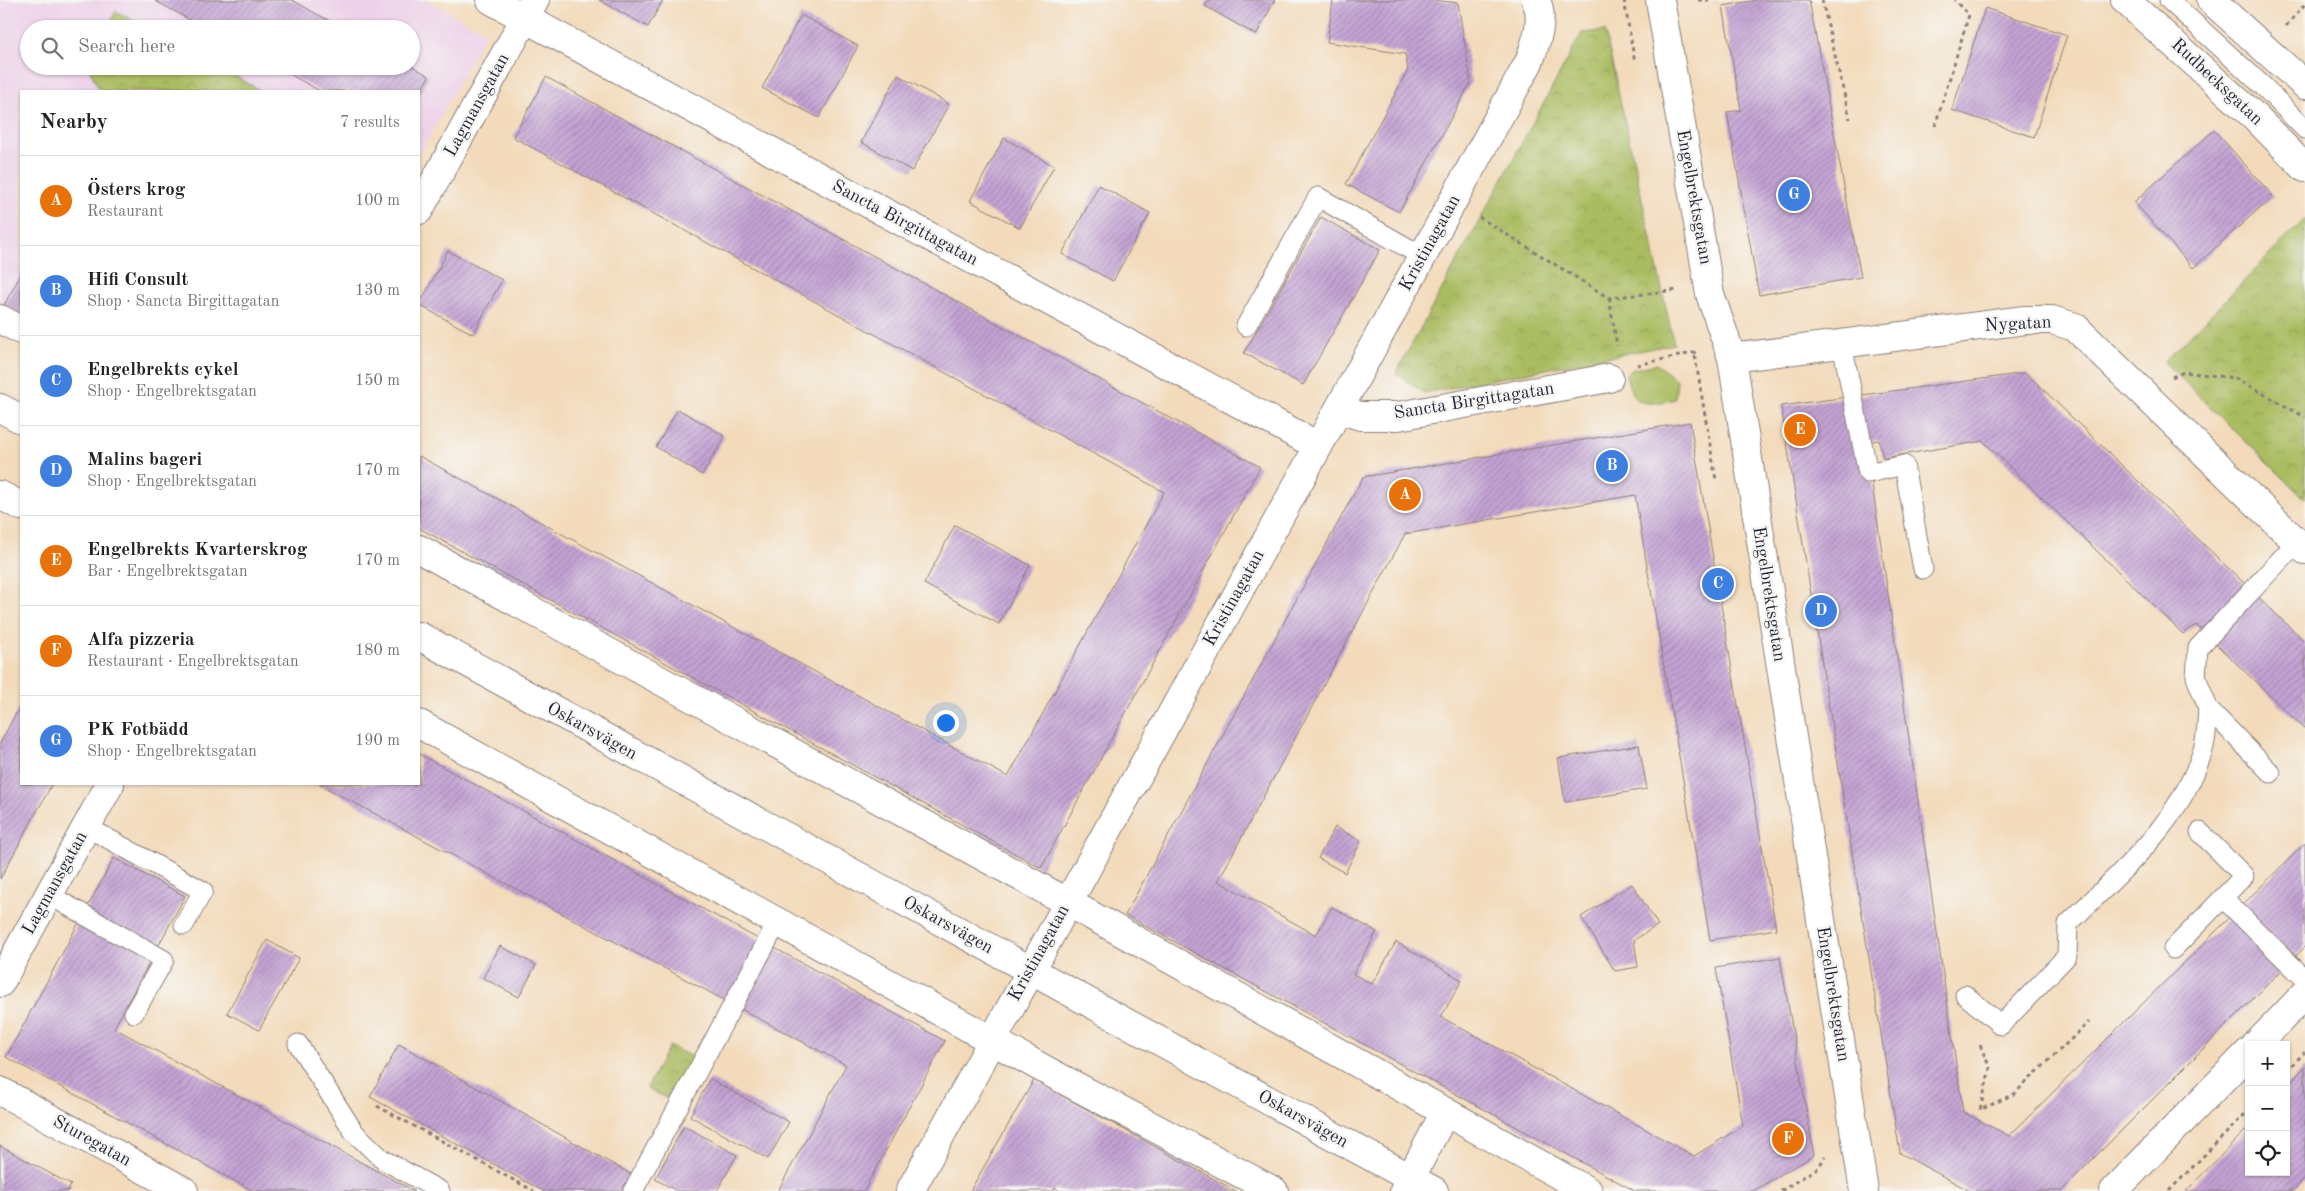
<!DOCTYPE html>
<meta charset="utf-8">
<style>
:root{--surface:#fff;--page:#f2f2f2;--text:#222;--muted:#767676;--line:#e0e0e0;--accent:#7c3aed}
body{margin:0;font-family:"Old Standard TT",serif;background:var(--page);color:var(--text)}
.controls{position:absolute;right:15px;bottom:15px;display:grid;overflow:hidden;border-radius:0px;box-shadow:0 1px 4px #0004}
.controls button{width:45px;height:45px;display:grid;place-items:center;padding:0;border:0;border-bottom:1px solid var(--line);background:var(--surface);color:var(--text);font:25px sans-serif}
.you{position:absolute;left:945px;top:722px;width:18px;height:18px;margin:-12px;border:4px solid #fff;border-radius:50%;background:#1a73e8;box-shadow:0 0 0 8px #1a73e833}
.badge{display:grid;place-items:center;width:32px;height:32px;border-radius:50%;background:var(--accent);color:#fff;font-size:16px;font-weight:700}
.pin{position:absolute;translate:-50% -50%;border:2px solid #fff;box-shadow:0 1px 5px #0006}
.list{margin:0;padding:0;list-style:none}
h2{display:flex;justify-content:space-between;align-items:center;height:65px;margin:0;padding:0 20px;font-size:21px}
h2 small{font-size:16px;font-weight:400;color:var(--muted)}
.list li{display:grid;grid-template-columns:32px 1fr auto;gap:15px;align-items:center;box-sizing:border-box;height:90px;padding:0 20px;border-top:1px solid var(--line)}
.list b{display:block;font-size:19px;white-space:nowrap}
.list p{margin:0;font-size:16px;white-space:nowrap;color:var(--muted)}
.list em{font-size:16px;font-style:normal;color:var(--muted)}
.icon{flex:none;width:28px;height:28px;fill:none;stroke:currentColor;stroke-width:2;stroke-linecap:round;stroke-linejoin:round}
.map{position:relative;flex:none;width:2305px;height:1191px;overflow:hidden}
.search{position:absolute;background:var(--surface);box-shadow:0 1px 4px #0004;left:20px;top:20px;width:400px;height:55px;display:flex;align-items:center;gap:12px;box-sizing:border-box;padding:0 18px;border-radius:28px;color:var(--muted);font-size:19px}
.panel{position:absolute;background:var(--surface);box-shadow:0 1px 4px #0004;left:20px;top:90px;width:400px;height:695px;border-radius:0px}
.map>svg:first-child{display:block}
</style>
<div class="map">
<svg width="2305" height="1191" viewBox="0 0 2305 1191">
<defs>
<pattern id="park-crowns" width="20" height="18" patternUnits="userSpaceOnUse" patternTransform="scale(1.25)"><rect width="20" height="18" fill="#aabc60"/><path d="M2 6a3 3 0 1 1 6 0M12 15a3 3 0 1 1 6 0" fill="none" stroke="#92a154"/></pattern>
<pattern id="building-hatch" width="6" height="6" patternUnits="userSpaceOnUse" patternTransform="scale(1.25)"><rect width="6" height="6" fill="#c4a3d4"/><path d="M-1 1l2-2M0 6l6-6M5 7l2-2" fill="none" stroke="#9f84ad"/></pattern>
</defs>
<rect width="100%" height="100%" fill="#f6f6f2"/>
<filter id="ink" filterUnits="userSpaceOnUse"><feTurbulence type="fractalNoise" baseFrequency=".02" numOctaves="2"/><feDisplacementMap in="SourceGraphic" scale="10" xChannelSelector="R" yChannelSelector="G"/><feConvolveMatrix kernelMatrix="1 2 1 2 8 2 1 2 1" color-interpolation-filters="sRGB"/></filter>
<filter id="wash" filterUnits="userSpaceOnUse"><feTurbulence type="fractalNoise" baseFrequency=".0096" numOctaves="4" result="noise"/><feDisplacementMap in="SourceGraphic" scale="20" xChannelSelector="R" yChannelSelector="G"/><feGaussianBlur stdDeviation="1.12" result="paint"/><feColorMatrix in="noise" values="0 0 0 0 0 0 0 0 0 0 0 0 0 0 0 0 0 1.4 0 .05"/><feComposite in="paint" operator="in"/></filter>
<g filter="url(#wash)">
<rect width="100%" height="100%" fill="#f3daba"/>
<path fill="#edd0e9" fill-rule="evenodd" d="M0 0H426L486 32 419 156V91H21V313L0 302ZM29 29H411V66H29Z"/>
<path fill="#aabc60" stroke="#666f4e" d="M1656 364 1677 380 1675 399C1645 406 1633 408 1626 374L1630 370Z"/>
<g fill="url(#park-crowns)" stroke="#666f4e">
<path d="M116 11 148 29H106Z"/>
<path d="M1605 31 1674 344 1424 393 1396 373 1582 33Z"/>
<path d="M88 66H217L258 89 256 91H100Z"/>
<path d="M2305 219V499L2164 362Z"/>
<path d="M669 1046 695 1058 673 1102 647 1088Z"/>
</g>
<g id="blocks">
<g fill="url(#building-hatch)">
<path d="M154 0H292L344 29H206Z"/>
<path d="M599 0H663L648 27Z"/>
<path d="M1208 0H1275L1256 35 1205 6Z"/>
<path d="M1333 0H1434L1458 3 1471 82 1399 212 1346 184 1408 70 1405 54 1327 42Z"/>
<path d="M1757 0H1809L1861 277 1759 295 1727 112 1741 110 1723 6Z"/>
<path d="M1985 8 2067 35 2034 137 1952 110Z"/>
<path d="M801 15 858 46 819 118 762 88Z"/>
<path d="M275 66H412L429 76 419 95V91H320Z"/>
<path d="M898 75 949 104 912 171 861 142Z"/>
<path d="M546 77 1260 467 1041 868 419 528V456L1008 777 1164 492 513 137Z"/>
<path d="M2214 130 2273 196 2193 268 2134 202Z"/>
<path d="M1004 138 1054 166 1020 228 970 201Z"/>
<path d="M1099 185 1150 213 1113 281 1062 254Z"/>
<path d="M1321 217 1380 250 1303 385 1244 353Z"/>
<path d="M448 251 502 280 473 334 419 305Z"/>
<path d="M21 274V314L4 305Z"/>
<path d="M2026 373 2305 642V729L2196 625 2183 634 1983 441 1883 458 1879 440 1866 442 1963 1112 2009 1136 2305 843V947L2061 1191H1970L1900 1153 1781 406Z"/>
<path d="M678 409 725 436 702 475 656 447Z"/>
<path d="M1690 422 1776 929 1710 940 1635 495 1405 534 1218 881 1316 935 1332 907 1377 932 1353 974 1372 984 1396 942 1462 980 1441 1017 1694 1156 1743 1126 1716 968 1780 957 1814 1155 1753 1191H1635L1125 915 1363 477Z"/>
<path d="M955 525 1030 565 999 624 924 584Z"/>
<path d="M21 704V784H52L0 879V743Z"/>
<path d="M1639 745 1647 789 1565 802 1558 758Z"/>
<path d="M419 754 945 1041 864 1191H778L846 1065 319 784H419Z"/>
<path d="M1335 827 1361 841 1345 873 1318 858Z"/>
<path d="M114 858 185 896 114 1028 414 1191H253L6 1057Z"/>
<path d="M1632 884 1658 925 1634 940 1638 967 1615 971 1581 917Z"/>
<path d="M267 940 299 958 259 1030 227 1013Z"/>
<path d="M500 946 536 965 519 997 483 978Z"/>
<path d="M399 1044 634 1176 626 1191H543L370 1097Z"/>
<path d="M2305 1067V1179L2293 1191H2186L2249 1127V1172H2286V1087Z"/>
<path d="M710 1079 789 1122 768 1159 690 1116Z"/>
<path d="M1034 1080 1181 1161 1236 1191H1060L1055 1188 1053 1191H970Z"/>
<path d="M684 1126 737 1155 717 1191H677L655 1179Z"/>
<path d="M0 1146 71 1185 68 1191H0Z"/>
</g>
</g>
</g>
<g filter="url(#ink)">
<use href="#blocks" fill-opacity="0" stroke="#8a7e7a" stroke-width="1"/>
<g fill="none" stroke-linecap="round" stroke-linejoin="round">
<defs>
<g id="lane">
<path d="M2169 0 2263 86 2305 129"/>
<path d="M1246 326 1318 197 1422 256"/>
<path d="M1842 344 1868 473 1904 465 1923 569"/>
<path d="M2271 773 2208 708 2196 677 2198 648 2297 542"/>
<path d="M87 827 203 891 184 925"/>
<path d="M49 895 164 960 134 1013"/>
<path d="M2223 898 2305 979"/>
<path d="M2173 949 2244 876 2200 832"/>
<path d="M1965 995 2001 1025 2067 956 2068 924C2120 872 2181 823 2203 750 2207 737 2207 721 2208 708"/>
<path d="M298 1044 354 1132 382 1159 440 1191"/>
<path d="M633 1191 778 921"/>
</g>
<g id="street">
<path d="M491 0 1318 446"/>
<path d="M1660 0 1710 294 1732 358 1864 1191"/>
<path d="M419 210 535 0"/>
<path d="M0 319 21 330"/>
<path d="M1732 358 2025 320H2052L2075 327 2305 550"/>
<path d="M1339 409 1360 416H1398L1609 378"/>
<path d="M0 495 21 506"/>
<path d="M419 549 1067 902 1588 1191"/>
<path d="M419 724 1051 1073 1274 1191"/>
<path d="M0 983 110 784"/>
<path d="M0 1091 184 1191"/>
<path d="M910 1191 1529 62C1536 42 1545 20 1536 0"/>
<path d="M1404 1191 1445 1112"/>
</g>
<g id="secondary">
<path d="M2125 0 2253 115 2305 168"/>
<path d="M2211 0 2305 85"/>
<path d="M0 408 21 419"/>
<path d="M419 636 1434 1191"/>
<path d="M2256 1045 2305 994"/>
<path d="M2114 1191 2249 1052"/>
</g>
</defs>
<use href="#lane" stroke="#8a7e7a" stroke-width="21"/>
<use href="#street" stroke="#8a7e7a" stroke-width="30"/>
<use href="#secondary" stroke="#8a7e7a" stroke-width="30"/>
<g stroke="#8a7e7a" stroke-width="3" stroke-dasharray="4 4" stroke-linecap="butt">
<path d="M1624 0 1635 63"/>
<path d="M1698 0H1709"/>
<path d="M1822 0 1850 119"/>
<path d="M2286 26 2305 4"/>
<path d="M1935 126 1969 15 1954 0"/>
<path d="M1479 217 1609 298 1677 290"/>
<path d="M1609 298 1617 346"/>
<path d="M1695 356 1716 480"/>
<path d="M1637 365 1697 352"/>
<path d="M2172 377 2184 372 2235 378 2305 417"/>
<path d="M1980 1045 1990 1068 1980 1110 2014 1094 2089 1022"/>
<path d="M2286 1071 2305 1052"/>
<path d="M377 1106 534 1191"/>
<path d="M1781 1191 1819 1167 1825 1156"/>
<path d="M2169 1191 2249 1110"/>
</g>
<use href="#lane" stroke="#fff" stroke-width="19"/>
<use href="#street" stroke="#fff" stroke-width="28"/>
<use href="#secondary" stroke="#fff" stroke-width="28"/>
</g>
</g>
<g text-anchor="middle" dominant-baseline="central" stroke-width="5" stroke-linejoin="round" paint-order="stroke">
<g font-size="18" fill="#22223b" stroke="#f6f6f2">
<text transform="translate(2217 82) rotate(43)">Rudbecksgatan</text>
<text transform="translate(477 105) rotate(-61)">Lagmansgatan</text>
<text transform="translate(1694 197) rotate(80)">Engelbrektsgatan</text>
<text transform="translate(905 223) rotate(28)">Sancta Birgittagatan</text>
<text transform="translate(1430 243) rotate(-61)">Kristinagatan</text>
<text transform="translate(2018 324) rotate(-3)">Nygatan</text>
<text transform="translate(1474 401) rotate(-9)">Sancta Birgittagatan</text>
<text transform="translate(1769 594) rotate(81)">Engelbrektsgatan</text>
<text transform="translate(1234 598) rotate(-61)">Kristinagatan</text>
<text transform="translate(592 731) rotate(29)">Oskarsvägen</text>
<text transform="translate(55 883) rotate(-61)">Lagmansgatan</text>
<text transform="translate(948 925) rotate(29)">Oskarsvägen</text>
<text transform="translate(1039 953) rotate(-61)">Kristinagatan</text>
<text transform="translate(1833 994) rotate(81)">Engelbrektsgatan</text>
<text transform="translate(1303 1119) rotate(29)">Oskarsvägen</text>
<text transform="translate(92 1141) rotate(29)">Sturegatan</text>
</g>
</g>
</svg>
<div class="controls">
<button>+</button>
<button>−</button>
<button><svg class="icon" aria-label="locate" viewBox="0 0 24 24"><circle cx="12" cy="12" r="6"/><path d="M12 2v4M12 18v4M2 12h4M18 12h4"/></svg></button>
</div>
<div class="you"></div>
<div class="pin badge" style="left:1405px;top:495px;background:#e8710a">A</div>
<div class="pin badge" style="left:1612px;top:466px;background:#3f7fe0">B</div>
<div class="pin badge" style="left:1718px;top:584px;background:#3f7fe0">C</div>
<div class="pin badge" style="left:1821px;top:611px;background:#3f7fe0">D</div>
<div class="pin badge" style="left:1800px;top:430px;background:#e8710a">E</div>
<div class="pin badge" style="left:1788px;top:1139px;background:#e8710a">F</div>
<div class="pin badge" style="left:1794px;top:195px;background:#3f7fe0">G</div>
<div class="search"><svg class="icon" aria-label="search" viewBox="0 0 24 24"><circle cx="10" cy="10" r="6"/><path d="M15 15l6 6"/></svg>Search here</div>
<section class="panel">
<h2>Nearby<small>7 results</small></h2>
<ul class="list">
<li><span class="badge" style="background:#e8710a">A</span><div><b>Östers krog</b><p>Restaurant</p></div><em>100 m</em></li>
<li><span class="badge" style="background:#3f7fe0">B</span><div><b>Hifi Consult</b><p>Shop · Sancta Birgittagatan</p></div><em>130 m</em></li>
<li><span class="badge" style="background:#3f7fe0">C</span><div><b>Engelbrekts cykel</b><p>Shop · Engelbrektsgatan</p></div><em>150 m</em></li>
<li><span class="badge" style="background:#3f7fe0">D</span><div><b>Malins bageri</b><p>Shop · Engelbrektsgatan</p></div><em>170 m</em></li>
<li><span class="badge" style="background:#e8710a">E</span><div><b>Engelbrekts Kvarterskrog</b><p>Bar · Engelbrektsgatan</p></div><em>170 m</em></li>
<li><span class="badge" style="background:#e8710a">F</span><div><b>Alfa pizzeria</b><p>Restaurant · Engelbrektsgatan</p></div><em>180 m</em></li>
<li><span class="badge" style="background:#3f7fe0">G</span><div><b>PK Fotbädd</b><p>Shop · Engelbrektsgatan</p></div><em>190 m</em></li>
</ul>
</section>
</div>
